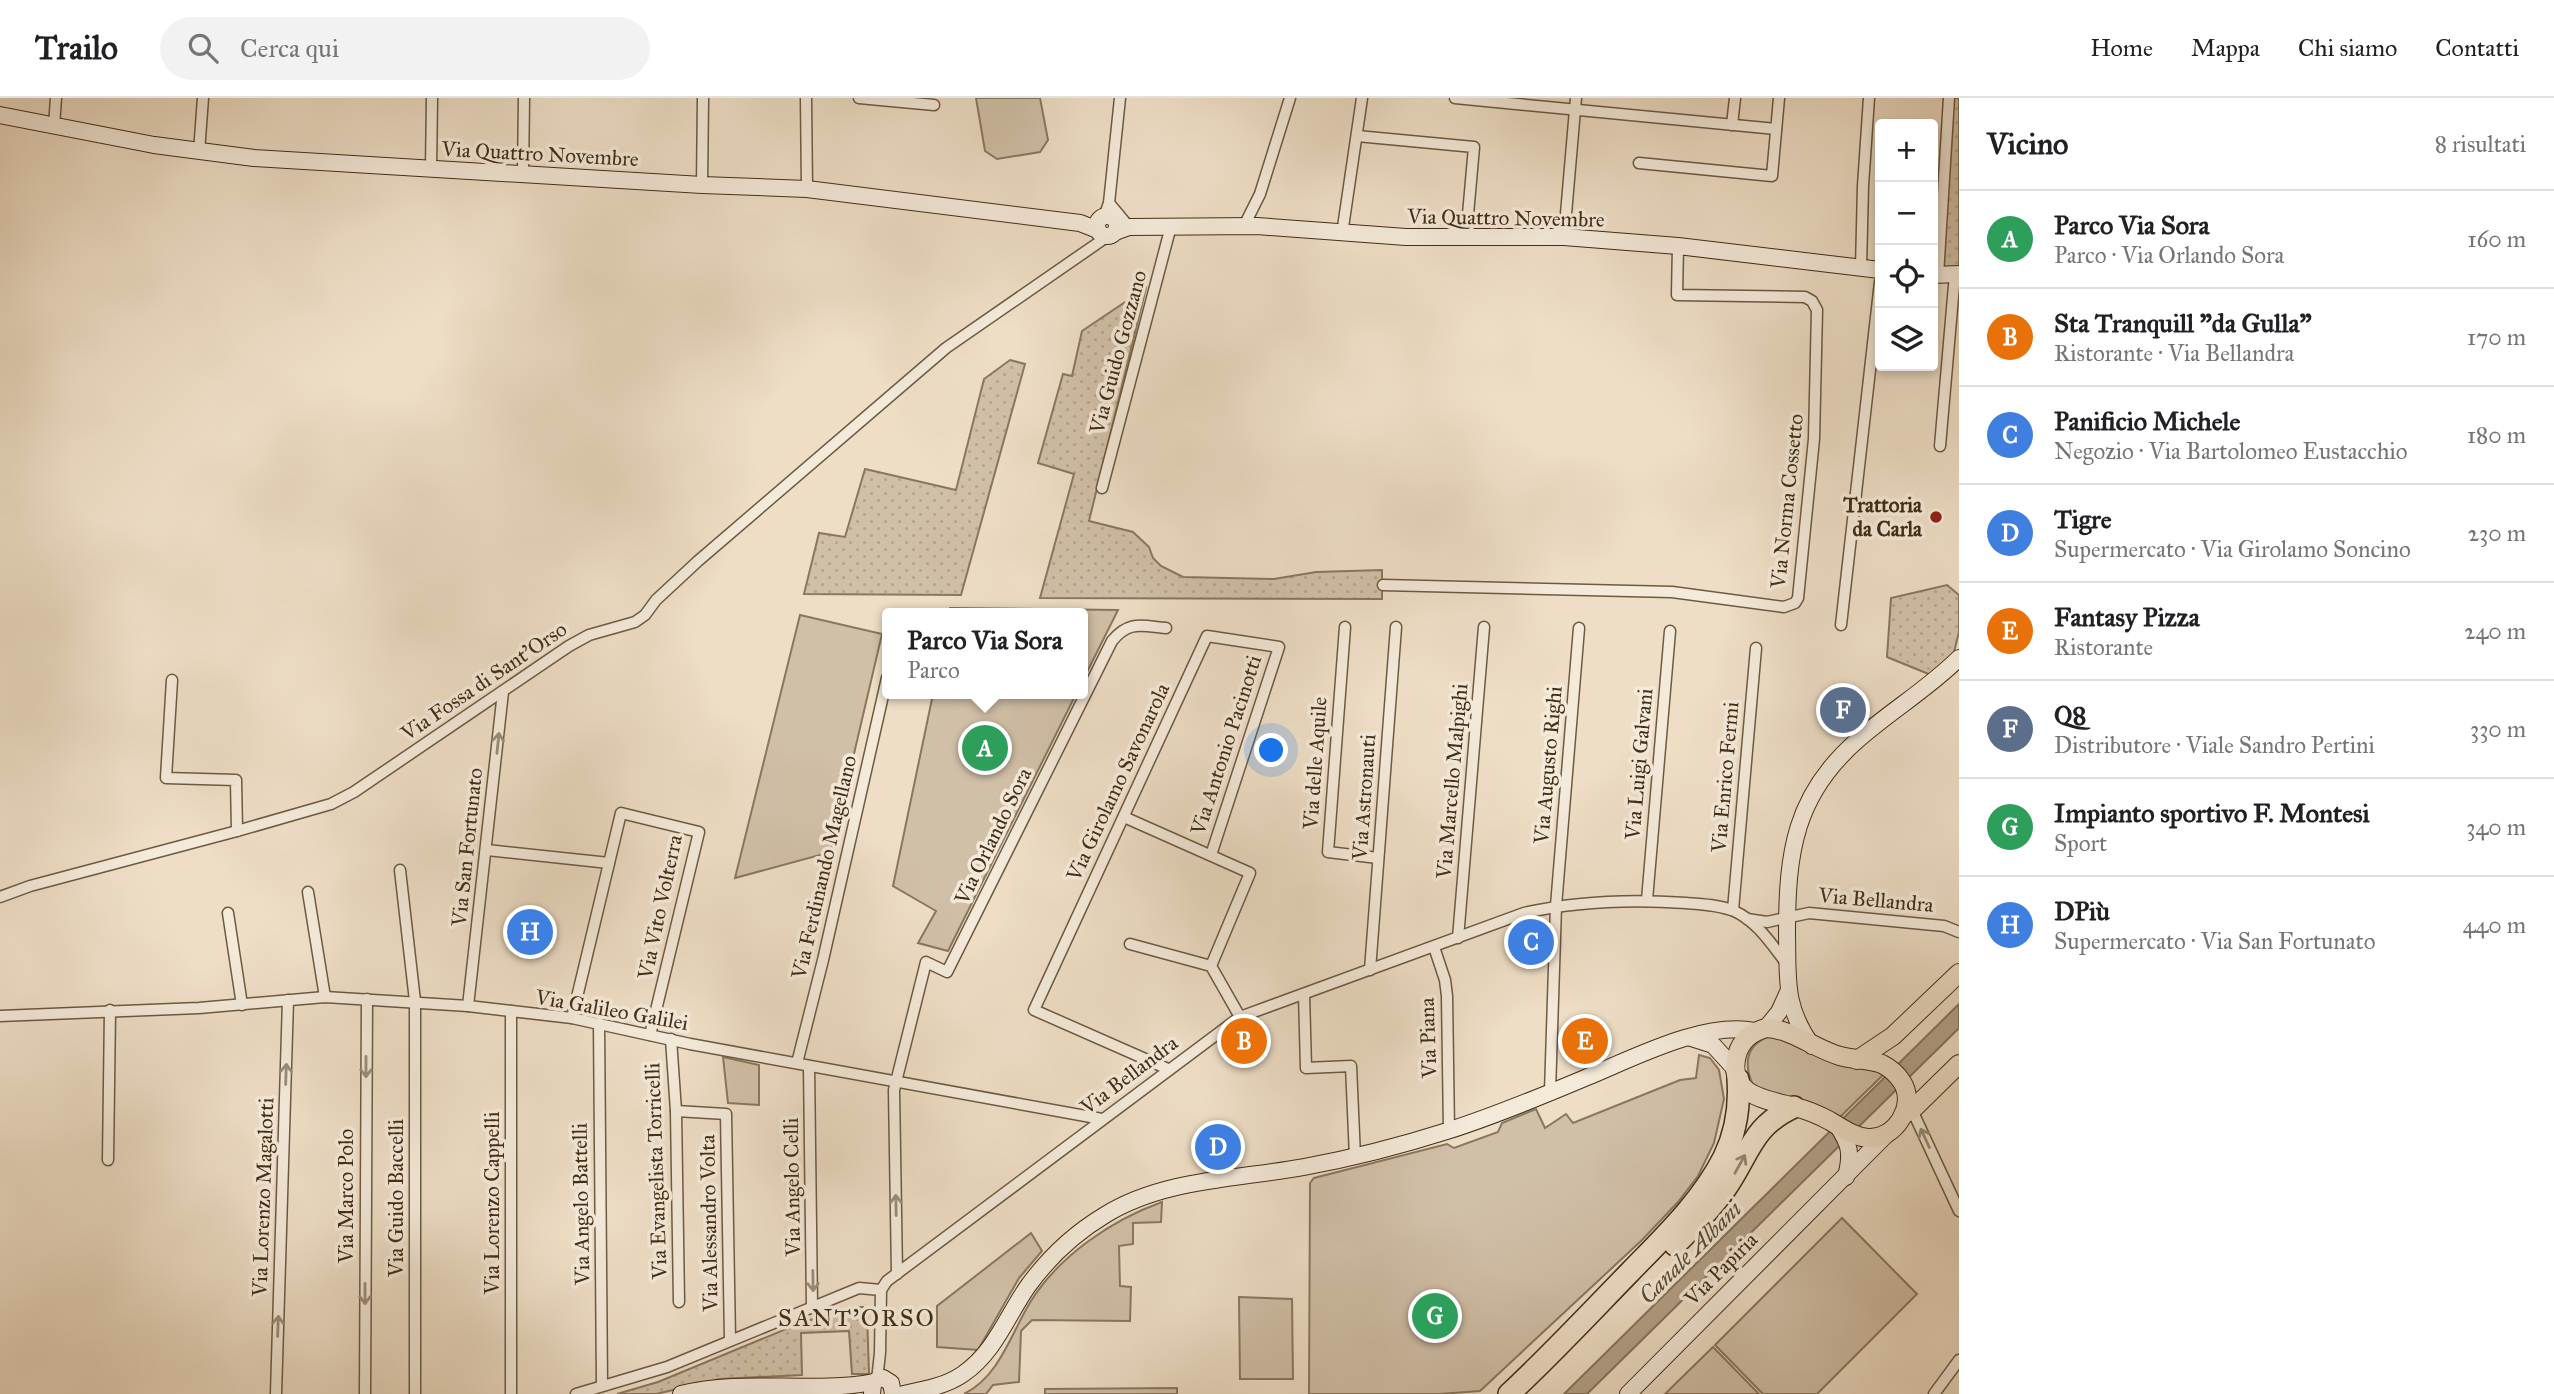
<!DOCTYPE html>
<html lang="it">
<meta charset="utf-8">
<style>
:root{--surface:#fff;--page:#f2f2f2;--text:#202124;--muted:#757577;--line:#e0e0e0;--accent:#8f2418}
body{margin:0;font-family:"IM FELL Great Primer",serif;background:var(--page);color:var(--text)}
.controls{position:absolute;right:21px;top:21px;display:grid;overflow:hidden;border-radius:7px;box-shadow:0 4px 10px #0003}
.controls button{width:63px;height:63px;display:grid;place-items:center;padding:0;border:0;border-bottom:2px solid var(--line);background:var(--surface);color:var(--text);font:35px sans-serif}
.you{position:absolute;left:1272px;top:653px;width:24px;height:24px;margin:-18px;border:5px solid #fff;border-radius:50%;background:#1a73e8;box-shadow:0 0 0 10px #1a73e833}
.badge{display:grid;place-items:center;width:46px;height:46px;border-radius:50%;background:var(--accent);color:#fff;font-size:23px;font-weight:700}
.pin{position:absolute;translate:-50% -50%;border:4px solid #fff;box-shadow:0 2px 7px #0006}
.popup{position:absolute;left:882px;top:510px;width:206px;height:91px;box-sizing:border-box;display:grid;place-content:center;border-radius:7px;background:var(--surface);filter:drop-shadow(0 2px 5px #0005);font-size:23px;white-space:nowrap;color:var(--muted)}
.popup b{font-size:26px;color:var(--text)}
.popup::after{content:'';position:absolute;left:50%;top:100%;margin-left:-14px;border:14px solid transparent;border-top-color:var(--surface)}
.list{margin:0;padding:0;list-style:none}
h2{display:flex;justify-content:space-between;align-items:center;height:91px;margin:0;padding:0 28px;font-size:30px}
h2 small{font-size:23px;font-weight:400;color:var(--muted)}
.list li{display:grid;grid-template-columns:46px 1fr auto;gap:21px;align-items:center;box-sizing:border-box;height:98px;padding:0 28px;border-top:2px solid var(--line)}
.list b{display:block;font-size:26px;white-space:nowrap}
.list p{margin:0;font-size:23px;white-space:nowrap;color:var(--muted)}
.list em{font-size:23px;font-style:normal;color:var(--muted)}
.icon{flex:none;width:38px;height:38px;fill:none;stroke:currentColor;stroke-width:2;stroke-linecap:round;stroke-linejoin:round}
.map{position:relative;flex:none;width:1959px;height:1296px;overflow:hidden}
header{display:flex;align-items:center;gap:42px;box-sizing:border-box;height:98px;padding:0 35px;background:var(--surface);border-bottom:2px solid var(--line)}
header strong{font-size:33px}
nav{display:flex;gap:38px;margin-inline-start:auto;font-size:24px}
.search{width:490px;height:63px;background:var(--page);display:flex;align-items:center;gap:18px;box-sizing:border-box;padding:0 24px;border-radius:38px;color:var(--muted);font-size:26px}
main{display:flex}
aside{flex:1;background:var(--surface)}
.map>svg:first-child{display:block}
</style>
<header>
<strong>Trailo</strong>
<div class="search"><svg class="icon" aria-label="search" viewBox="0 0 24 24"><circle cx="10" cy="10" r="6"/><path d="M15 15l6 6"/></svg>Cerca qui</div>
<nav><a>Home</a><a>Mappa</a><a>Chi siamo</a><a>Contatti</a></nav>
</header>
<main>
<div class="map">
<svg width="1959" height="1296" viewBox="0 0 1959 1296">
<defs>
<pattern id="grass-dots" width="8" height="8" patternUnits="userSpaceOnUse" patternTransform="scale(1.75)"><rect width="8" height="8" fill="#d1c0a8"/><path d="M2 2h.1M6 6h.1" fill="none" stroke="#b5a590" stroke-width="1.8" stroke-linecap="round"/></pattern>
</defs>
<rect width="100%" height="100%" fill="#eedec6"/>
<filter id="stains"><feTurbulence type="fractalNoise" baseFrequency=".00286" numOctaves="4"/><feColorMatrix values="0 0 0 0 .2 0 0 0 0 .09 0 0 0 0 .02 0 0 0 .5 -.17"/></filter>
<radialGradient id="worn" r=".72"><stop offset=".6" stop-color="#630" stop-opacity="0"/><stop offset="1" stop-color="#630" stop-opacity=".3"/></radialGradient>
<g fill="url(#grass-dots)" stroke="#8a775e" stroke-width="2">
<path d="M1953 0H1959V167L1954 171 1943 170Z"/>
<path d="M1146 190 1089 423 1133 434 1149 449 1153 460 1161 468 1183 479 1274 481 1316 474 1382 472V501L1040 500 1074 376 1038 365 1063 276 1072 278 1082 233Z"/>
<path d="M1010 262 1025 266 961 497 804 496 819 435 845 439 865 371 956 392 984 281Z"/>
<path d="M1947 487 1959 497V534L1953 558 1931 577 1887 559 1891 500Z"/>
<path d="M855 1209H863L867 1215 869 1276H852L849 1233 801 1235 802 1277 720 1281 656 1296H617L658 1284 803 1224Z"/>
</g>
<g fill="#d1c0a8" stroke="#8a775e" stroke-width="2">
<path d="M976 0H1040L1048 42 1040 54 997 61 985 53Z"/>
<path d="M950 510 1118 512 1083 582V515H949Z"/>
<path d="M800 517 882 536 831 754 735 780Z"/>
<path d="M933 596H1076L948 853 918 845 936 813 893 788Z"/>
<path d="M1771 938 1885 975 1840 1019 1754 989C1743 967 1745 946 1771 938Z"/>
<path d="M1699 957 1710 960 1719 972 1724 1001 1714 1045 1698 1078 1678 1104 1642 1142 1480 1293 1439 1296H1309L1310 1085 1314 1080 1447 1046 1454 1050 1498 1034 1502 1025 1536 1011 1545 1030 1566 1016 1573 1025 1680 982 1696 980Z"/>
<path d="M723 959 759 967V1007L728 1005Z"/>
<path d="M1162 1104 1161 1124 1133 1125V1146L1119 1148 1120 1188 1131 1189 1130 1223 1032 1222 1021 1233 1019 1284 993 1287 986 1296H964C1000 1278 1011 1235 1031 1203 1060 1157 1112 1122 1162 1104Z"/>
<path d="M1842 1120 1917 1196 1817 1296H1763L1715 1247Z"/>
<path d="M1031 1135 1042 1153 1019 1180 978 1252 937 1249V1208Z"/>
<path d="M1239 1199 1292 1201 1293 1281H1240Z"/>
<path d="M1713 1249 1759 1296H1665Z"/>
<path d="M1177 1290V1296H1045V1291Z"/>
</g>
<path fill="#b4a28a" stroke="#86745b" stroke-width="2" d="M1959 906V930L1587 1296H1564Z"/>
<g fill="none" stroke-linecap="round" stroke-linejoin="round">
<defs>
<g id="street">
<path d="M806 0 807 91"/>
<path d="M859 0 934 7"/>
<path d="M1455 0 1776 31"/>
<path d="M1732 27 1735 0"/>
<path d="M54 28 56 0"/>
<path d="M1357 38 1474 49 1466 139"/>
<path d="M199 54 203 0"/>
<path d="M1639 65 1772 78 1779 0"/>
<path d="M431 71 432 0"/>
<path d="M523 76 524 0"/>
<path d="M702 87 703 0"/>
<path d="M1109 105 1129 129"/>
<path d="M1104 119 1109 105 1120 0"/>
<path d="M1244 128 1260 96 1290 0"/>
<path d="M1342 136 1362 0"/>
<path d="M1564 139 1576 0"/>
<path d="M1861 170 1863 88 1869 0"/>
<path d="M1938 177 1949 0"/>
<path d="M1940 348 1955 176"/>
<path d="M1102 390 1171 128"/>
<path d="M1383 487 1672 494 1784 509 1795 505 1798 500 1814 341 1817 212 1812 203 1805 199 1677 197 1678 148"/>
<path d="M1841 527 1880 184"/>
<path d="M1345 529 1328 754 1378 760"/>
<path d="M172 582 166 680 236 682 237 733"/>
<path d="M1124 719 1250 775 1211 868"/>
<path d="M487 752 609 765"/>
<path d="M400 772 415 903V1296"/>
<path d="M308 794 325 899"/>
<path d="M0 799 30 788 237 733 331 706 354 694 569 548 589 537 635 524 645 517 656 502 698 463 946 250 1108 138"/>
<path d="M1647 802 1670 533"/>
<path d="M1733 812 1756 550"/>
<path d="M228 815 242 907"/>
<path d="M1747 821 1767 824 1809 815 1944 828 1959 834"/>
<path d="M1458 840 1484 529"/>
<path d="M1130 846 1211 868 1240 919"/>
<path d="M1434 849 1445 882 1447 898 1449 1033"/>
<path d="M1370 872 1396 529"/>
<path d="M1304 896 1306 970 1351 968 1355 1059"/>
<path d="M468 908 503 594"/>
<path d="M511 913V1296"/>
<path d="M0 918 199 910 325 899 468 908 572 920 690 946 1102 1021"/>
<path d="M572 920 621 715 699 734 650 937"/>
<path d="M599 925 602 1288"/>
<path d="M671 941 676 1013 679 1204"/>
<path d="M797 965 823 862 887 580"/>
<path d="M809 968 812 1209"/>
<path d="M1168 971 1034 912 1207 538 1279 549 1211 757"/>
<path d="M1550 994 1556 808 1579 530"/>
<path d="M1912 1012 1959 1113"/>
<path d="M676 1013 726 1016 730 1242"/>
<path d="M108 1062 110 912"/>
<path d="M897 1176 894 992 926 864 947 874 1112 543C1129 522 1142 528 1166 530"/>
<path d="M877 1282 880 1255 881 1192 887 1183 1240 919 1524 815C1577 803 1631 801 1686 805 1701 806 1720 807 1734 813 1757 823 1772 847 1787 866"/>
<path d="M276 1296 288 902"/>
<path d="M365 1296 367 901"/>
<path d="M576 1296 667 1269 859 1190 881 1192"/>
<path d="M1934 1296 1959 1262"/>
</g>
<g id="secondary">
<path d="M0 17 154 47 254 60 702 87 807 91 1080 125 1098 132"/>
<circle cx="1107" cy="128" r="10"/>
<path d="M1115 134 1129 129 1257 128 1406 139H1564L1678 148 1880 172"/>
<path d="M1933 177 1959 176"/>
<path d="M1766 930 1779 914 1789 892"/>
<path d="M1691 940 1713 947 1735 971"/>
<path d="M1812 948C1784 908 1788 883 1787 836 1787 755 1794 696 1860 640 1892 612 1929 590 1959 560"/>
<path d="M1837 1027C1850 1047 1852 1055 1846 1079"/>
<path d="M681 1296C745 1280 810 1296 874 1284"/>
<path d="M872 1296 873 1286 877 1282 883 1280 891 1285 893 1296"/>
<path d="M903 1296C923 1292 946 1288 963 1276 995 1254 1007 1218 1028 1188 1049 1159 1075 1135 1105 1117 1163 1081 1238 1081 1304 1069 1353 1060 1400 1048 1447 1033 1494 1018 1540 999 1585 980 1634 960 1703 923 1755 933"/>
<path d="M1628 1296 1887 1036"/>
</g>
<g id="primary">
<path d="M1766 930C1792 931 1815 951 1840 958 1854 962 1869 961 1882 966 1890 970 1897 976 1902 984 1917 1007 1895 1042 1868 1040 1854 1039 1842 1030 1830 1023 1819 1017 1807 1012 1795 1009 1768 1002 1726 998 1737 957 1741 942 1751 934 1766 930Z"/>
<path d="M1857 962 1893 938 1959 875"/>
<path d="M1903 1017 1912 1012 1959 966"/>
</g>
<g id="highway">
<path d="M1675 1147C1693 1129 1711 1111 1726 1090 1750 1055 1752 1028 1794 1009"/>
<path d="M1509 1296C1551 1257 1590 1215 1630 1174 1664 1139 1702 1103 1724 1059 1736 1034 1740 1008 1738 981"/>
</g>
</defs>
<use href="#street" stroke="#6d5a41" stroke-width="13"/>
<use href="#secondary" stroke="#422e15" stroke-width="18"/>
<use href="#primary" stroke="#422e15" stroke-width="20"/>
<use href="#highway" stroke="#422e15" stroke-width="24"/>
<use href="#street" stroke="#f4eada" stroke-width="10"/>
<use href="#secondary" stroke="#f4eada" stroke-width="16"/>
<use href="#primary" stroke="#eedec6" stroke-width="18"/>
<use href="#highway" stroke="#eedec6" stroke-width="21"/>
</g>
<defs><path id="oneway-shaft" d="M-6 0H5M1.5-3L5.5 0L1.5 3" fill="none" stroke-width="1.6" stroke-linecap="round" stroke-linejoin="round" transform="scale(1.75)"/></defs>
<g stroke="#9b8c78">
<use href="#oneway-shaft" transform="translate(498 645) rotate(-84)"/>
<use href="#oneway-shaft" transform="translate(366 969) rotate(90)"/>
<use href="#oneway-shaft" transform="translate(286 976) rotate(-88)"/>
<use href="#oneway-shaft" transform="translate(1925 1040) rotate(-115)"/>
<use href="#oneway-shaft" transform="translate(896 1107) rotate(-91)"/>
<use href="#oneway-shaft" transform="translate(813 1183) rotate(89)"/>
<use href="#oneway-shaft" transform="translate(365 1196) rotate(90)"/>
<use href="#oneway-shaft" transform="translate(278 1228) rotate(-88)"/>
</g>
<use stroke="#98866e" href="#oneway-shaft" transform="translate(1740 1066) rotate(-61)"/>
<circle fill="#8f2418" stroke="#f4eada" stroke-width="2.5" cx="1936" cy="419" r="7"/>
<g text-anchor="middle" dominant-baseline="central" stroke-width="7" stroke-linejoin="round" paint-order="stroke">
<g font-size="21" fill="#422e15" stroke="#f4eada">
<text transform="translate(540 56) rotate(3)">Via Quattro Novembre</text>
<text transform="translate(1506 120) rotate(1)">Via Quattro Novembre</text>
<text transform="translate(1118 254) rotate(-75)">Via Guido Gozzano</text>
<text transform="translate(1787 403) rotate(-84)">Via Norma Cossetto</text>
<text transform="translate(484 583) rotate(-34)">Via Fossa di Sant'Orso</text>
<text transform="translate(1226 647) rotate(-72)">Via Antonio Pacinotti</text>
<text transform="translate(1315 665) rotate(-86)">Via delle Aquile</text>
<text transform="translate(1639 666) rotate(-85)">Via Luigi Galvani</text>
<text transform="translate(1548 667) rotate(-85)">Via Augusto Righi</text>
<text transform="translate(1725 679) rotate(-85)">Via Enrico Fermi</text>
<text transform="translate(1452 683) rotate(-85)">Via Marcello Malpighi</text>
<text transform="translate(1118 684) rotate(-65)">Via Girolamo Savonarola</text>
<text transform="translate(1364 699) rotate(-86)">Via Astronauti</text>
<text transform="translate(993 738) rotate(-64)">Via Orlando Sora</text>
<text transform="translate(467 749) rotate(-84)">Via San Fortunato</text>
<text transform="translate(824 769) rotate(-77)">Via Ferdinando Magellano</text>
<text transform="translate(1876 802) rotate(5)">Via Bellandra</text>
<text transform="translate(660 809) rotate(-78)">Via Vito Volterra</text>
<text transform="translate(612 912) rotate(10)">Via Galileo Galilei</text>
<text transform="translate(1428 940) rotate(-92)">Via Piana</text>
<text transform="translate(1129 977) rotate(-37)">Via Bellandra</text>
<text transform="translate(656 1073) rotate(-92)">Via Evangelista Torricelli</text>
<text transform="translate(792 1089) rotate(-91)">Via Angelo Celli</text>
<text transform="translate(346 1098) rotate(-90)">Via Marco Polo</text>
<text transform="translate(263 1099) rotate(-88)">Via Lorenzo Magalotti</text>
<text transform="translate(396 1100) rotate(-90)">Via Guido Baccelli</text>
<text transform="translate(492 1105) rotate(-90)">Via Lorenzo Cappelli</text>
<text transform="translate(581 1106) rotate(-91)">Via Angelo Battelli</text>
<text transform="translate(709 1125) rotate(-91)">Via Alessandro Volta</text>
<text transform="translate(1721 1171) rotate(-45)">Via Papiria</text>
</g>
<g font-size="21" font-weight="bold" fill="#422e15" stroke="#f4eada" text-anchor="end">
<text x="1922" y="407">Trattoria<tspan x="1922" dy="24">da Carla</tspan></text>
</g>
<g font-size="23" font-style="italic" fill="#5e4b32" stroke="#f4eada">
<text transform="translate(1690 1154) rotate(-45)">Canale Albani</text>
</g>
<g font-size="24" letter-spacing="2" fill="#422e15" stroke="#f4eada">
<text x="857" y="1220">SANT'ORSO</text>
</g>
</g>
<rect width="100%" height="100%" filter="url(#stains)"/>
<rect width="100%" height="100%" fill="url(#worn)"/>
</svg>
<div class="controls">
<button>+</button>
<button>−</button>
<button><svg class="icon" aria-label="locate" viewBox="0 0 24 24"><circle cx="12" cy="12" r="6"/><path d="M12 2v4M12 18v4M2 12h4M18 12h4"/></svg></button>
<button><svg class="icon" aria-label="layers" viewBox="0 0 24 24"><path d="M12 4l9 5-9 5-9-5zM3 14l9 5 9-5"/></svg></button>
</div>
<div class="you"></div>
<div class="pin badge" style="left:985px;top:650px;background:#2e9e5b">A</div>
<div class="popup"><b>Parco Via Sora</b>Parco</div>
<div class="pin badge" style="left:1244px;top:943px;background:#e8710a">B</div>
<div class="pin badge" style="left:1531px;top:844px;background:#3f7fe0">C</div>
<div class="pin badge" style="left:1218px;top:1049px;background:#3f7fe0">D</div>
<div class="pin badge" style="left:1585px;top:943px;background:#e8710a">E</div>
<div class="pin badge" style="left:1843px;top:612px;background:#5c6f8a">F</div>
<div class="pin badge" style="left:1435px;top:1218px;background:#2e9e5b">G</div>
<div class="pin badge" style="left:530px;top:834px;background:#3f7fe0">H</div>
</div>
<aside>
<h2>Vicino<small>8 risultati</small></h2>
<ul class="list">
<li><span class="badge" style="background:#2e9e5b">A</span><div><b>Parco Via Sora</b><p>Parco · Via Orlando Sora</p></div><em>160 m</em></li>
<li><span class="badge" style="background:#e8710a">B</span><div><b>Sta Tranquill &quot;da Gulla&quot;</b><p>Ristorante · Via Bellandra</p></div><em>170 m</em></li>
<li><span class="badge" style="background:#3f7fe0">C</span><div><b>Panificio Michele</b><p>Negozio · Via Bartolomeo Eustacchio</p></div><em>180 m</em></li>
<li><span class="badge" style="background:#3f7fe0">D</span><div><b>Tigre</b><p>Supermercato · Via Girolamo Soncino</p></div><em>230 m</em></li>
<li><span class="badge" style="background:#e8710a">E</span><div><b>Fantasy Pizza</b><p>Ristorante</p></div><em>240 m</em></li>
<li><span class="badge" style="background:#5c6f8a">F</span><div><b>Q8</b><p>Distributore · Viale Sandro Pertini</p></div><em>330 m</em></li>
<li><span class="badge" style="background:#2e9e5b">G</span><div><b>Impianto sportivo F. Montesi</b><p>Sport</p></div><em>340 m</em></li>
<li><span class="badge" style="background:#3f7fe0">H</span><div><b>DPiù</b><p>Supermercato · Via San Fortunato</p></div><em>440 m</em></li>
</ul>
</aside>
</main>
